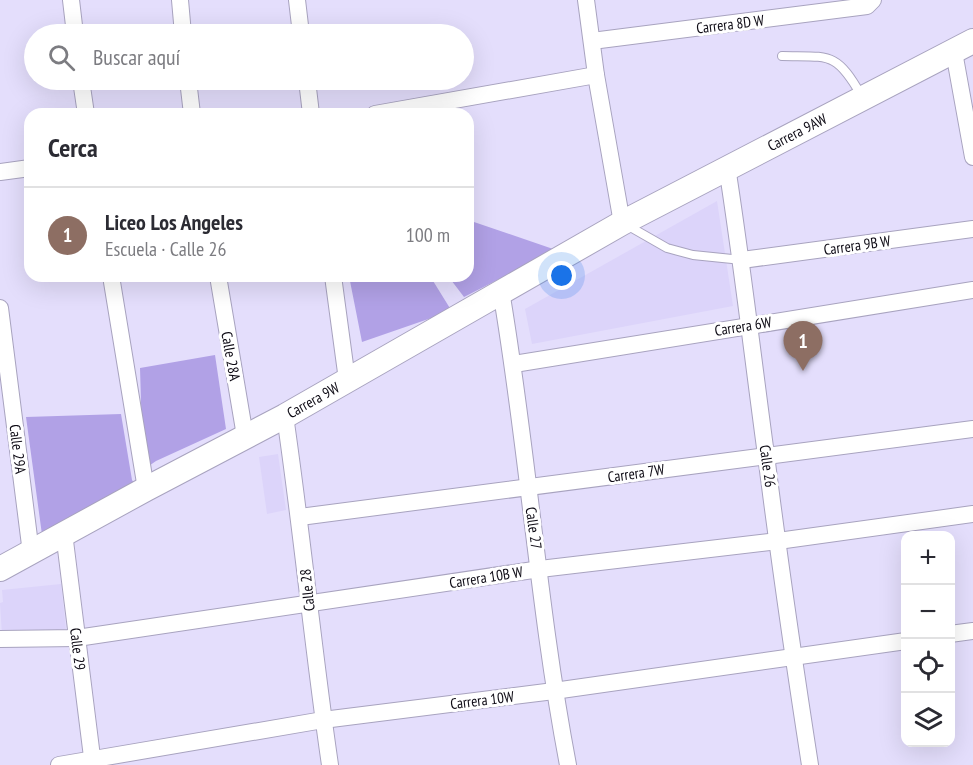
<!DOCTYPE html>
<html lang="es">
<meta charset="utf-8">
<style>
:root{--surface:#fff;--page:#f2f2f3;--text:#2b2b33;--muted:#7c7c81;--line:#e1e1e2;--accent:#79812c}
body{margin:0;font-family:"PT Sans Narrow",sans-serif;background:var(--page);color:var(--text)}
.controls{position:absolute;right:18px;bottom:18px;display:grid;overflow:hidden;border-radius:12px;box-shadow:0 6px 24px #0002}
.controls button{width:54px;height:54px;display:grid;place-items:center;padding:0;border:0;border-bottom:2px solid var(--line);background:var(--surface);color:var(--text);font:30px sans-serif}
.you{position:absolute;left:562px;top:276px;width:21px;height:21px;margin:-15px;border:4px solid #fff;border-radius:50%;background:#1a73e8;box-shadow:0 0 0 9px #1a73e833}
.badge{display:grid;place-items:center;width:39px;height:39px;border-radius:50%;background:var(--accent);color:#fff;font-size:20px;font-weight:700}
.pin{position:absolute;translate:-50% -50px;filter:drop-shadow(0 2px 3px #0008)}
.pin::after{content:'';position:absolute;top:32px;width:21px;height:18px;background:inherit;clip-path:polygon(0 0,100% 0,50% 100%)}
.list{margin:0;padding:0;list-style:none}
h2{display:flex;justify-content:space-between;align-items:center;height:78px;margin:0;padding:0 24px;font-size:26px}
h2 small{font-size:20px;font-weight:400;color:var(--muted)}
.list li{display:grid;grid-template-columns:39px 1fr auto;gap:18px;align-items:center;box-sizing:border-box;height:96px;padding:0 24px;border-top:2px solid var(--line)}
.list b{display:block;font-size:22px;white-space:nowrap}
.list p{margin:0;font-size:20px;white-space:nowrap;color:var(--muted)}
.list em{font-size:20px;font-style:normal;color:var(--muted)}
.icon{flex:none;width:33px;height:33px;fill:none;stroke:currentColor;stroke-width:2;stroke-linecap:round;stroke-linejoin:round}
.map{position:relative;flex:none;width:973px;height:765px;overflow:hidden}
.search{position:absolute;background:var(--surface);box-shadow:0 6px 24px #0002;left:24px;top:24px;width:450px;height:66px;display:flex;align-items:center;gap:15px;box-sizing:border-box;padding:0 21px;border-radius:33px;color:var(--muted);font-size:22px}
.panel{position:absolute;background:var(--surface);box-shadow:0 6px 24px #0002;left:24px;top:108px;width:450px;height:174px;border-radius:18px}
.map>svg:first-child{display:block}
</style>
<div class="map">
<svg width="973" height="765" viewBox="0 0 973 765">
<rect width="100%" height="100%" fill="#e4defc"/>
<g fill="#dcd4fa">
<path d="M717 201 733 306 532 344 525 309Z"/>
<path d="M278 454 286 510 267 514 259 457Z"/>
<path d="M61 584 66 629 2 635 0 603 3 602 2 590Z"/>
</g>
<g fill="#b1a1e6">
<path d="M474 222 556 250 464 297 448 276H468V228Z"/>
<path d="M349 276H430L456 318 440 315 362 342Z"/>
<path d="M215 355 226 429 156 461 143 470 140 368Z"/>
<path d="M121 414 132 480 139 490 43 542 26 417Z"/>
</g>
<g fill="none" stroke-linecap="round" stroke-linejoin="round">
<defs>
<g id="lane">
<path d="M782 56C829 57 836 51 861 95"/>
<path d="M625 224 667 248 693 255 742 260"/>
</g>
<g id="street">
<path d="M71 0 75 34"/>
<path d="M180 0 183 34"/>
<path d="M297 0 301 34"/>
<path d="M586 0 596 75 622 223"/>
<path d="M592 41 867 6 873 0"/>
<path d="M954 52 973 157"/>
<path d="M81 80 86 114"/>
<path d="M188 80 192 114"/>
<path d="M307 80 311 114"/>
<path d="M375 114 596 75"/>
<path d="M727 167C742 263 753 359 766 455 779 558 794 662 810 765"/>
<path d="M0 172 30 168"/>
<path d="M742 260 973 229"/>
<path d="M111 276 146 489"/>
<path d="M218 276 245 436"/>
<path d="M333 276 347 380"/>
<path d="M501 291C528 449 538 608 568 765"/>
<path d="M0 308 31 553"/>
<path d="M514 364 973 290"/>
<path d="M285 416C302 532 313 649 330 765"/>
<path d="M300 517 973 429"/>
<path d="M64 533 93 765"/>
<path d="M950 634 973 631"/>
<path d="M0 639 77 638 540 569 778 541 973 514"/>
<path d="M59 765 323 720 554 691 906 641"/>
</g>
<path id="secondary" d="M0 569 146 489 285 416 622 223 973 41"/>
</defs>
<use href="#lane" stroke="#a8a3bf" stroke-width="10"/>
<use href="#street" stroke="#a8a3bf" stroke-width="18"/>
<use href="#secondary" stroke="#a8a3bf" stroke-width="26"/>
<use href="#lane" stroke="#fff" stroke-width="8"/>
<use href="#street" stroke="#fff" stroke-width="16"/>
<use href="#secondary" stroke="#fff" stroke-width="24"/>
</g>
<g text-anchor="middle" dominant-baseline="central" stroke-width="6" stroke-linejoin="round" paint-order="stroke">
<g font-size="15" fill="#0d0a14" stroke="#fff">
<text transform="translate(730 24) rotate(-7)">Carrera 8D W</text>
<text transform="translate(797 132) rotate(-27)">Carrera 9AW</text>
<text transform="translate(857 245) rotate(-8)">Carrera 9B W</text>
<text transform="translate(743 326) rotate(-9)">Carrera 6W</text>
<text transform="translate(231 356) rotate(80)">Calle 28A</text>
<text transform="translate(313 400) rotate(-29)">Carrera 9W</text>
<text transform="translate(18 449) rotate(83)">Calle 29A</text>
<text transform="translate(768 466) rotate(82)">Calle 26</text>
<text transform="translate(636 473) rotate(-8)">Carrera 7W</text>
<text transform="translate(534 528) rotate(82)">Calle 27</text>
<text transform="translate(486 577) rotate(-9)">Carrera 10B W</text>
<text transform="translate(307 590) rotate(-96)">Calle 28</text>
<text transform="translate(78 649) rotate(83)">Calle 29</text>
<text transform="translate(482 700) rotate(-7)">Carrera 10W</text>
</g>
</g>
</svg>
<div class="controls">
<button>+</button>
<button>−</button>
<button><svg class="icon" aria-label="locate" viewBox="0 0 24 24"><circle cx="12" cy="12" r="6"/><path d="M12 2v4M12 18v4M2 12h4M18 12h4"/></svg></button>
<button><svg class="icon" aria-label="layers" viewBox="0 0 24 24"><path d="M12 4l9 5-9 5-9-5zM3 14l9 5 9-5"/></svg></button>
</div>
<div class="you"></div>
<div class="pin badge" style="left:803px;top:371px;background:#8d6e63">1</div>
<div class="search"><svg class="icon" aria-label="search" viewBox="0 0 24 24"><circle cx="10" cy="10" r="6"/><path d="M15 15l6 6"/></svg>Buscar aquí</div>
<section class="panel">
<h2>Cerca<small></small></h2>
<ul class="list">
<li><span class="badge" style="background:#8d6e63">1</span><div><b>Liceo Los Angeles</b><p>Escuela · Calle 26</p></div><em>100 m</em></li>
</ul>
</section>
</div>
